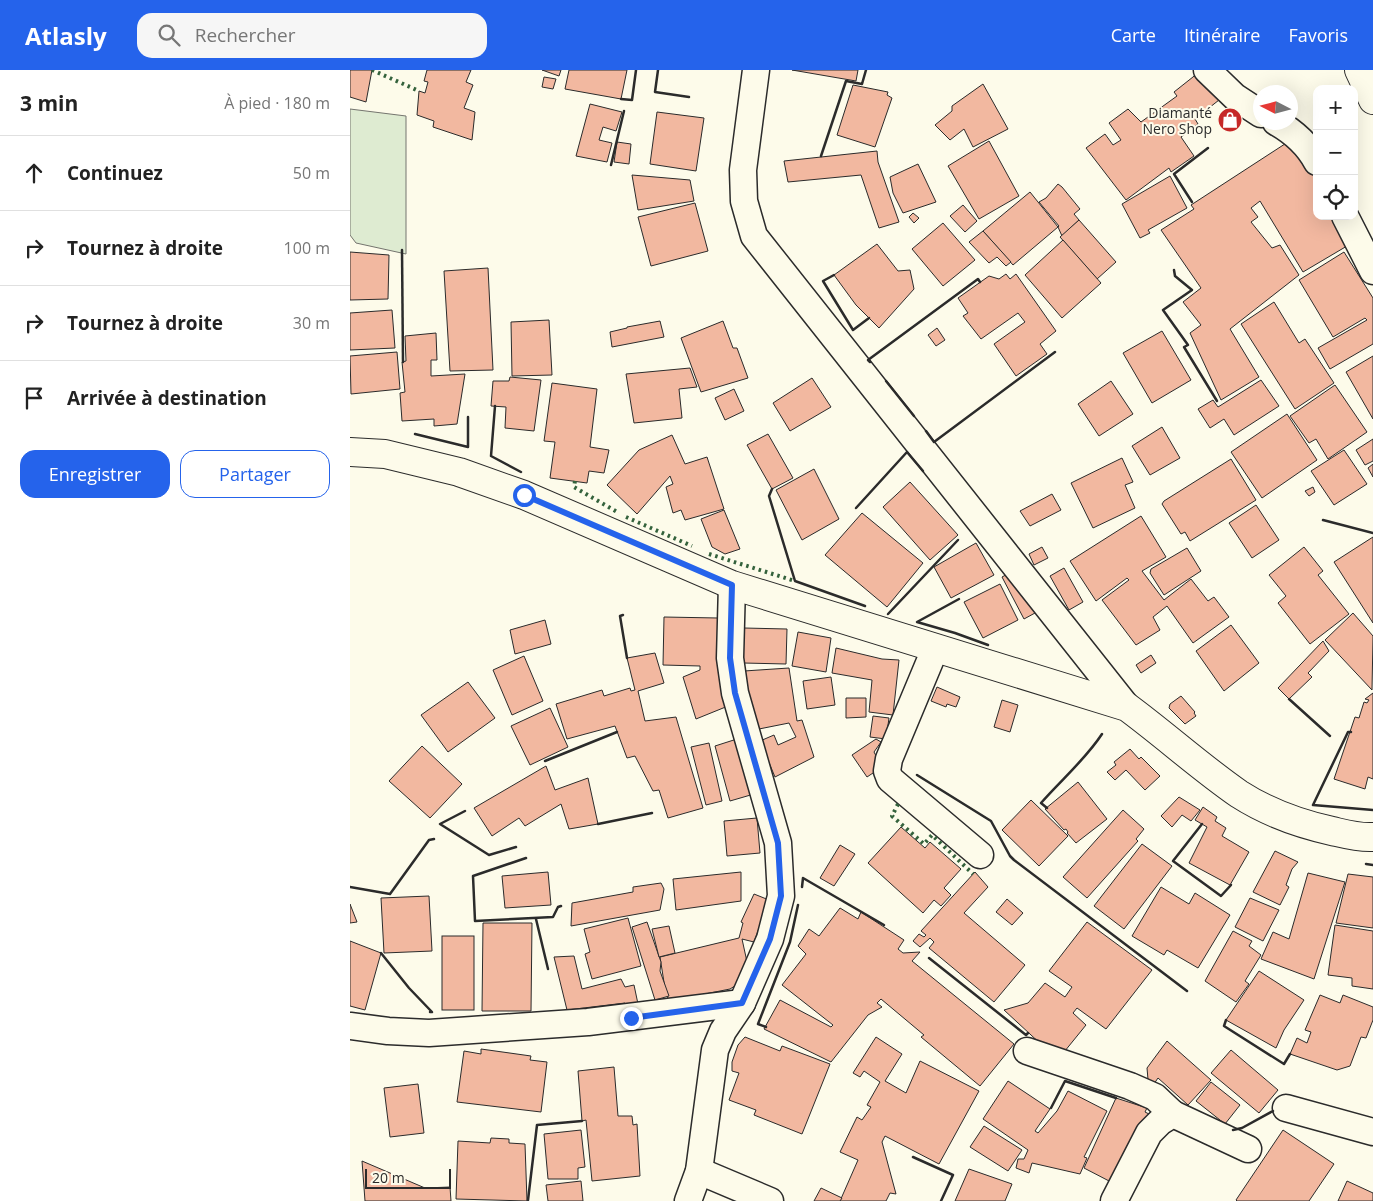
<!DOCTYPE html>
<html lang="fr">
<meta charset="utf-8">
<style>
:root{--surface:#fff;--page:#f6f6f6;--text:#222;--muted:#767676;--line:#e0e0e0;--accent:#2563eb}
body{margin:0;font-family:"Open Sans",sans-serif;background:var(--page);color:var(--text)}
.controls{position:absolute;right:15px;top:15px;display:grid;overflow:hidden;border-radius:10px;box-shadow:0 5px 20px #0002}
.controls button{width:45px;height:45px;display:grid;place-items:center;padding:0;border:0;border-bottom:1px solid var(--line);background:var(--surface);color:var(--text);font:25px sans-serif}
.compass{position:absolute;left:903px;top:15px;width:45px;height:45px;border-radius:50%;background:var(--surface);box-shadow:0 5px 20px #0002;rotate:276deg}
.scale{position:absolute;left:15px;bottom:12px;width:86px;box-sizing:border-box;padding-left:5px;border:2px solid #2b2b2b;border-top:0;font-size:14px;line-height:18px;white-space:nowrap;color:#2b2b2b;-webkit-text-stroke:4px #fdfbea;paint-order:stroke}
.stop{position:absolute;width:15px;height:15px;margin:-11px;border:4px solid #2563eb;border-radius:50%;background:#fff}
.stop.end{background:#2563eb;border-color:#fff;box-shadow:0 1px 5px #0008}
.list{margin:0;padding:0;list-style:none}
h2{display:flex;justify-content:space-between;align-items:center;height:65px;margin:0;padding:0 20px;font-size:21px}
h2 small{font-size:16px;font-weight:400;color:var(--muted)}
.list li{display:grid;grid-template-columns:32px 1fr auto;gap:15px;align-items:center;box-sizing:border-box;height:75px;padding:0 20px;border-top:1px solid var(--line)}
.list b{display:block;font-size:19px;white-space:nowrap}
.list em{font-size:16px;font-style:normal;color:var(--muted)}
.actions{display:flex;gap:10px;padding:15px 20px}
.actions a{flex:1;padding:11px 0;border:1px solid var(--accent);border-radius:15px;text-align:center;font-size:18px;color:var(--accent)}
.actions .main{background:var(--accent);color:#fff}
.icon{flex:none;width:28px;height:28px;fill:none;stroke:currentColor;stroke-width:2;stroke-linecap:round;stroke-linejoin:round}
.map{position:relative;flex:none;width:1023px;height:1131px;overflow:hidden}
header{display:flex;align-items:center;gap:30px;box-sizing:border-box;height:70px;padding:0 25px;background:var(--accent);color:#fff}
header strong{font-size:24px}
nav{display:flex;gap:28px;margin-inline-start:auto;font-size:18px}
.search{width:350px;height:45px;background:var(--page);display:flex;align-items:center;gap:12px;box-sizing:border-box;padding:0 18px;border-radius:15px;color:var(--muted);font-size:19px}
main{display:flex}
aside{flex:1;background:var(--surface)}
.map>svg:first-child{display:block}
</style>
<header>
<strong>Atlasly</strong>
<div class="search"><svg class="icon" aria-label="search" viewBox="0 0 24 24"><circle cx="10" cy="10" r="6"/><path d="M15 15l6 6"/></svg>Rechercher</div>
<nav><a>Carte</a><a>Itinéraire</a><a>Favoris</a></nav>
</header>
<main>
<aside>
<h2>3 min<small>À pied · 180 m</small></h2>
<ul class="list">
<li><svg class="icon" aria-label="ahead" viewBox="0 0 24 24"><path d="M12 20V5M6 11l6-6 6 6"/></svg><div><b>Continuez</b></div><em>50 m</em></li>
<li><svg class="icon" aria-label="right" viewBox="0 0 24 24"><path d="M7 20v-9h11M14 6l5 5-5 5"/></svg><div><b>Tournez à droite</b></div><em>100 m</em></li>
<li><svg class="icon" aria-label="right" viewBox="0 0 24 24"><path d="M7 20v-9h11M14 6l5 5-5 5"/></svg><div><b>Tournez à droite</b></div><em>30 m</em></li>
<li><svg class="icon" aria-label="arrive" viewBox="0 0 24 24"><path d="M6 21V4h12l-3 4 3 4H6"/></svg><div><b>Arrivée à destination</b></div></li>
</ul>
<div class="actions"><a class="main">Enregistrer</a><a>Partager</a></div>
</aside>
<div class="map">
<svg width="1023" height="1131" viewBox="0 0 1023 1131">
<rect width="100%" height="100%" fill="#fdfbea"/>
<path fill="#deebd1" stroke="#74746e" d="M0 39 56 46V184L6 173 0 165Z"/>
<g fill="#f2b8a0" stroke="#2b2b2b">
<path d="M0 0H22L16 32 0 27Z"/>
<path d="M77 0H121L116 12 123 15 114 38 125 42 122 70 83 57 84 51 67 45 69 21 75 23 78 12 74 11Z"/>
<path d="M192 0H211L209 6Z"/>
<path d="M219 0H277L271 29 215 19Z"/>
<path d="M442 0H508L506 11Z"/>
<path d="M848 3 869 30 845 49 848 54 831 67 844 86 821 102 819 98 776 130 736 78 755 64 763 75 771 70 759 53 778 39 791 52 827 26 824 22Z"/>
<path d="M194 7 206 9 203 19 192 17Z"/>
<path d="M633 14 658 59 623 77 614 59 600 70 585 55 602 41V36Z"/>
<path d="M503 15 538 22 537 25 542 28 525 77 487 65Z"/>
<path d="M240 34 272 42 266 61 253 57 249 70 262 73 257 92 226 86Z"/>
<path d="M307 42 354 48 346 101 300 94Z"/>
<path d="M941 70 967 102V118L965 119 967 122V146H980L997 176 953 202 910 131 901 138 908 147 901 152 922 178 930 175 949 205 880 259 909 307 871 330 840 263 851 255 833 232 851 218 811 160 844 139 841 135Z"/>
<path d="M639 71 669 126 629 149 598 96Z"/>
<path d="M267 72 281 74 279 94 264 92Z"/>
<path d="M527 81 528 92 549 152 529 158 511 105 438 112 434 91Z"/>
<path d="M568 94 586 132 553 143 543 123 540 107Z"/>
<path d="M282 105 340 110 344 131 288 140Z"/>
<path d="M820 106 837 138 798 160 800 163 790 168 772 134Z"/>
<path d="M708 114 712 117 730 139 724 144 729 150 712 166 708 157 709 156 689 132 696 128Z"/>
<path d="M680 122 708 157 663 195 633 161Z"/>
<path d="M345 133 358 181 301 196 288 147Z"/>
<path d="M613 135 627 151 615 162 600 146Z"/>
<path d="M563 143 569 148 564 153 559 147Z"/>
<path d="M729 150 766 192 747 209 710 167Z"/>
<path d="M593 153 625 190 593 216 562 179Z"/>
<path d="M633 161 661 192 656 196 647 187 639 193 619 172Z"/>
<path d="M713 170 751 213 712 248 675 205Z"/>
<path d="M527 174 548 201 560 200 564 219 529 258 506 235 484 205Z"/>
<path d="M0 182 39 185 38 229 0 230Z"/>
<path d="M994 182 1023 228V274L980 299 968 278 1017 250 1015 248 983 267 949 210Z"/>
<path d="M138 198 143 300 100 301 94 201Z"/>
<path d="M656 204 660 209 666 204 706 261 690 274 697 284 666 306 644 274 675 252 668 243 631 269 613 246 618 243 608 228 639 206 649 209Z"/>
<path d="M924 232 949 273 955 269 984 313 945 339 891 254Z"/>
<path d="M42 240 45 278 0 280V243Z"/>
<path d="M199 250 202 305 162 306 161 252Z"/>
<path d="M310 251 314 267 262 277 260 262 277 258V257Z"/>
<path d="M373 251 383 278H387L398 308 351 322 331 268Z"/>
<path d="M587 258 595 270 586 276 578 265Z"/>
<path d="M812 261 841 310 802 333 773 283Z"/>
<path d="M86 263 87 290H81V306L115 304 107 354 84 356V349L52 351 50 323 55 322 52 292 56 291 55 266Z"/>
<path d="M47 282 50 319 1 324 0 286Z"/>
<path d="M1023 286V349L996 302Z"/>
<path d="M340 298 347 317 329 319 332 348 284 353 276 304Z"/>
<path d="M160 307 191 310 184 361 155 358 156 337 141 336 143 311H159Z"/>
<path d="M462 308 481 337 440 361 423 333Z"/>
<path d="M911 310 929 336 884 365 874 349 860 358 848 339 863 330 868 337Z"/>
<path d="M761 311 783 344 749 366 728 334Z"/>
<path d="M202 313 247 319 240 377 259 380 254 403 239 401 237 413 200 408 205 372 194 371Z"/>
<path d="M985 315 1017 362 978 389 966 369 959 373 940 346Z"/>
<path d="M384 319 394 341 375 350 365 328Z"/>
<path d="M937 344 967 390 912 428 881 382Z"/>
<path d="M812 357 830 388 800 405 782 376Z"/>
<path d="M418 364 443 408 422 419 397 375Z"/>
<path d="M322 365 335 394 357 387 374 439 335 450 331 440 323 443 316 417 323 414 320 406 287 444 257 415 289 380Z"/>
<path d="M1023 369V391L1015 395 1006 380Z"/>
<path d="M994 380 1017 414 984 435 961 401Z"/>
<path d="M772 388 783 412 775 415 785 438 743 458 721 413Z"/>
<path d="M881 389 906 430 840 471 835 462 831 464 812 434 814 431Z"/>
<path d="M1023 394V407L1018 398Z"/>
<path d="M464 399 489 449 452 470 426 420Z"/>
<path d="M560 412 608 465 580 490 533 437Z"/>
<path d="M963 417 965 422 959 426 955 421Z"/>
<path d="M702 424 711 440 680 456 670 441Z"/>
<path d="M906 435 929 470 902 488 879 453Z"/>
<path d="M374 440 390 479 375 484 362 477 351 449Z"/>
<path d="M512 443 573 493 537 537 475 485Z"/>
<path d="M791 446 816 487 792 501 814 530 841 509 858 531 864 527 879 547 843 573 817 536 803 547 810 560 786 575 752 530 779 510 777 508 746 531 720 491Z"/>
<path d="M1023 467V553L984 492Z"/>
<path d="M626 473 644 505 601 528 584 497Z"/>
<path d="M692 477 698 488 684 495 679 484Z"/>
<path d="M954 477 973 501 968 505 999 544 960 574 928 533 936 526 919 505Z"/>
<path d="M837 478 851 501 814 525 800 503 801 499Z"/>
<path d="M714 498 733 532 719 540 700 506Z"/>
<path d="M663 501 685 543 674 549 652 507Z"/>
<path d="M650 514 668 550 633 568 614 532Z"/>
<path d="M1003 543 1023 566 1022 620 975 570Z"/>
<path d="M314 547 368 548 383 634 346 649 333 607 350 600V596L313 595Z"/>
<path d="M195 550 201 574 165 584 160 560Z"/>
<path d="M881 555 909 593 874 621 846 581Z"/>
<path d="M394 558 437 559 436 594 393 593Z"/>
<path d="M448 562 481 568 476 602 442 596Z"/>
<path d="M973 571 979 581 958 603 962 607 939 629 928 618Z"/>
<path d="M486 578 532 589 549 590 543 645 519 642 522 610 482 603Z"/>
<path d="M305 583 314 613 288 621 295 651 326 647 353 738 318 748 309 720 303 721 285 686 277 688 265 656 217 669 206 634 252 620 254 626 280 618 281 621 285 620 277 588Z"/>
<path d="M801 585 806 593 791 603 786 595Z"/>
<path d="M174 586 193 631 162 645 143 600Z"/>
<path d="M439 598 447 651 452 650 464 687 425 707 410 671 424 665 428 675 446 667 439 653 404 660 394 601Z"/>
<path d="M481 607 485 635 457 639 453 611Z"/>
<path d="M118 612 145 648 98 682 71 645Z"/>
<path d="M587 617 610 627 606 637 597 634 596 637 581 631Z"/>
<path d="M1023 623V709L1018 707 1015 719 984 709 1005 647 1009 648 1014 632 1017 633 1019 630 1015 629Z"/>
<path d="M831 626 845 642 844 643 846 646 835 654 819 638 820 634Z"/>
<path d="M496 628H516V647L496 648Z"/>
<path d="M652 630 668 635 660 662 644 657Z"/>
<path d="M200 638 218 677 180 695 161 656Z"/>
<path d="M523 646 539 648 536 669 520 667Z"/>
<path d="M390 668 404 724 380 731 365 676Z"/>
<path d="M526 669 531 672 524 682 532 697 517 707 502 685Z"/>
<path d="M359 673 372 731 356 735 341 677Z"/>
<path d="M72 676 112 714 80 748 39 711Z"/>
<path d="M780 679 789 689 791 687 810 706 795 720 776 700 765 710 757 702 766 695 764 692Z"/>
<path d="M196 696 205 720 238 708 248 754 219 759 211 734 175 756 169 748 142 766 124 738Z"/>
<path d="M728 712 757 749 726 773 717 763 718 762 716 759 714 760 695 739Z"/>
<path d="M829 727 850 740 841 751 832 745 822 757 811 746Z"/>
<path d="M681 730 718 766 689 796 652 760Z"/>
<path d="M853 737 867 747 865 751 876 758 872 766 899 782 880 815 839 793 857 757 845 750Z"/>
<path d="M773 740 794 759 786 769 788 771 737 828 713 807Z"/>
<path d="M407 748 410 783 377 786 374 751Z"/>
<path d="M551 757 575 778 580 772 611 799 594 818 601 825 591 836 584 830 573 843 518 793Z"/>
<path d="M792 774 822 796 774 859 744 836Z"/>
<path d="M490 775 505 784 484 816 470 808Z"/>
<path d="M925 781 948 792 942 799 936 815 939 817 930 835 903 822Z"/>
<path d="M198 802 201 835 155 838 152 806Z"/>
<path d="M391 802V831L326 840 323 809Z"/>
<path d="M625 802 638 817 614 843 675 895 644 932 579 878 584 872 580 868 570 877 563 871 569 864 574 867 576 865 571 861Z"/>
<path d="M958 803 995 812 964 909 911 889 923 862 939 869Z"/>
<path d="M998 804 1023 807V858L986 853Z"/>
<path d="M311 813 314 819 310 840 221 856 222 833 283 822V817Z"/>
<path d="M811 817 839 834 845 823 880 845 848 898 817 880 814 885 782 866Z"/>
<path d="M404 824 419 830 404 872 392 869 399 901 396 909 380 919 320 931 316 925 310 887 389 868 393 853 391 852Z"/>
<path d="M79 826 82 881 34 883 31 828Z"/>
<path d="M900 828 929 840 913 871 885 857Z"/>
<path d="M657 829 673 843 662 855 646 842Z"/>
<path d="M0 834 7 852 0 853Z"/>
<path d="M490 838 508 849 511 842 554 870 548 879 553 883 570 882 562 891 664 974 630 1016 571 967 574 965 531 929 527 933 532 937 518 945 481 992 414 959 430 930 481 957 483 955 432 915 456 884 448 876 459 859 469 866Z"/>
<path d="M278 848 291 896 242 909 235 884 240 882 234 859Z"/>
<path d="M297 852 311 892 310 901 319 926 305 930 282 857Z"/>
<path d="M737 852 802 900 756 959 727 938 723 943 736 955 710 987 694 977 654 940 678 933 695 913 715 927 722 917 699 901Z"/>
<path d="M133 853H182L181 941H132Z"/>
<path d="M985 855 1023 861V919L1002 916V908L978 905Z"/>
<path d="M319 856 325 883 309 887 302 859Z"/>
<path d="M883 861 902 871 899 876 911 885 895 911 899 914 886 932 855 911Z"/>
<rect x="92" y="866" width="32" height="74"/>
<path d="M0 871 31 883 15 940 0 936Z"/>
<path d="M224 886 232 919 271 909 275 917 284 915 288 934 276 937 275 933 217 940 204 887Z"/>
<path d="M909 901 954 930 934 960 926 978 876 950Z"/>
<path d="M970 925 990 933 993 925 1023 937V950L1016 968 1011 967 1000 996 987 1000 940 984 947 968 957 973 961 962 955 960Z"/>
<path d="M395 967 430 981 432 976 480 994 452 1064 404 1045 406 1040 379 1030 389 1003 382 1001V992L388 975Z"/>
<path d="M526 967 552 984 535 1011 556 1023 570 991 629 1021 589 1094 535 1066 532 1072 546 1124 540 1123 536 1131H490L508 1090 490 1082 507 1047 512 1050 521 1037 517 1035 530 1012 514 1001 510 1007 503 1003Z"/>
<path d="M817 971 861 1010 838 1035 808 1008 799 1021 797 998Z"/>
<path d="M131 979 181 986 180 990 197 992 191 1042 107 1032 114 981 131 984Z"/>
<path d="M881 980 928 1020 909 1043 861 1003Z"/>
<path d="M264 997 268 1046H282L283 1055 287 1054 290 1106 242 1111 236 1050 232 1051 228 1001Z"/>
<path d="M658 1011 700 1039 685 1061 688 1063 707 1041 718 1021 757 1041 734 1087 737 1088 730 1104 682 1093 679 1103 666 1098 668 1089H674L678 1080 633 1049Z"/>
<path d="M861 1012 890 1035 875 1054 846 1031Z"/>
<path d="M68 1014 74 1063 40 1067 34 1018Z"/>
<path d="M766 1028 797 1038 795 1042 799 1044 761 1112 734 1098Z"/>
<path d="M634 1056 672 1080 658 1101 620 1077Z"/>
<path d="M231 1060 235 1097 228 1098V1109H198L194 1064Z"/>
<path d="M933 1060 984 1094 959 1131H887L886 1130Z"/>
<path d="M141 1068 159 1069V1073L175 1074 177 1131 106 1129 108 1071 140 1073Z"/>
<path d="M12 1091 75 1118 100 1117 101 1131H15Z"/>
<path d="M619 1099 662 1114 655 1131H605Z"/>
<path d="M231 1111 233 1131H198L196 1115Z"/>
<path d="M997 1111 1023 1123V1131H988Z"/>
<path d="M471 1118 492 1128 490 1131H464Z"/>
</g>
<g fill="none" stroke-linecap="round" stroke-linejoin="round">
<defs>
<g id="street">
<path d="M406 0 393 100 394 131 404 166 777 637"/>
<path d="M857 0 885 27 911 44"/>
<path d="M926 52C942 61 958 75 967 92"/>
<path d="M995 146 1023 201"/>
<path d="M585 579 539 689 537 701 540 709 630 785"/>
<path d="M0 956 38 961 79 963 238 952 392 933"/>
<path d="M677 981 780 1016 805 1027 823 1044"/>
<path d="M936 1038 1023 1062"/>
<path d="M349 1101 420 1131"/>
<path d="M338 1131 349 1101 365 980 373 961 392 933 420 869 431 826 428 773 385 623 380 588 382 515"/>
<path d="M764 1131 799 1063 810 1052 823 1044 898 1079"/>
</g>
<path id="secondary" d="M0 382 35 384 109 402 174 425 382 515 777 637C815 665 850 697 889 724 917 742 950 754 982 761 995 764 1009 768 1023 767"/>
<path id="highway" d="M1009 0 1023 30"/>
</defs>
<use href="#street" stroke="#2b2b2b" stroke-width="29"/>
<use href="#secondary" stroke="#2b2b2b" stroke-width="30"/>
<use href="#highway" stroke="#2b2b2b" stroke-width="30"/>
<use href="#street" stroke="#fdfbea" stroke-width="26"/>
<use href="#secondary" stroke="#fdfbea" stroke-width="28"/>
<use href="#highway" stroke="#fdfbea" stroke-width="28"/>
<g stroke="#34623c" stroke-width="4" stroke-dasharray="2.5 4" stroke-linecap="butt">
<path d="M22 0 69 21"/>
<path d="M225 411 224 417 269 443"/>
<path d="M276 447 342 476"/>
<path d="M359 484 445 511"/>
<path d="M548 734 542 746 574 774 582 765 623 804"/>
</g>
<g stroke="#2b2b2b" stroke-width="2.5">
<path d="M308 0 305 22 339 27"/>
<path d="M271 29 282 30 286 0"/>
<path d="M471 86 496 11 512 14 516 0"/>
<path d="M261 95 274 41"/>
<path d="M842 132 824 104 858 78"/>
<path d="M52 180 53 292"/>
<path d="M824 200 825 206 842 220 813 240 838 275 834 277 867 331"/>
<path d="M484 205 473 211 503 260 519 248"/>
<path d="M520 292 518 290 628 209 630 212"/>
<path d="M536 311 564 346"/>
<path d="M145 336 141 386 171 402"/>
<path d="M576 361 584 372 705 282"/>
<path d="M65 364 118 377V347"/>
<path d="M422 419 419 426 445 511 515 536"/>
<path d="M506 438 557 382 573 401"/>
<path d="M973 450 1023 463"/>
<path d="M609 529 567 552 605 563 638 575"/>
<path d="M538 544 608 470"/>
<path d="M273 545 270 546 277 588"/>
<path d="M939 629 980 666"/>
<path d="M1001 662H998L963 735 1023 740"/>
<path d="M195 691 267 662"/>
<path d="M567 705 641 751 660 786 664 790 837 921"/>
<path d="M697 738 691 733C711 710 735 690 752 664"/>
<path d="M115 741 90 754 139 785 166 777"/>
<path d="M248 754 302 743"/>
<path d="M852 754 823 791 871 826 881 815"/>
<path d="M176 788 123 806 125 851 203 847 208 837 211 836"/>
<path d="M1016 794 1023 795"/>
<path d="M0 817 40 824 79 770 84 769"/>
<path d="M452 817 453 808 534 855"/>
<path d="M186 849 198 899"/>
<path d="M31 883 59 918 82 942H80"/>
<path d="M579 888 676 965 678 963"/>
<path d="M876 950 874 956 934 994 940 984"/>
<path d="M416 957 408 954 440 872 448 835"/>
<path d="M701 1038 715 1011 766 1028"/>
<path d="M883 1060 892 1058 923 1041"/>
<path d="M563 1087 603 1105 591 1131"/>
<path d="M178 1130 187 1055 232 1051"/>
</g>
</g>
<g fill="none" stroke-linecap="round" stroke-linejoin="round">
<path stroke="#2563eb" stroke-width="6" d="M174 425 382 515 380 588 385 623 428 773 431 826 420 869 392 933 281 948"/>
</g>
<defs>
<symbol id="shop-disc" viewBox="-11 -11 22 22"><circle r="9.5" fill="#c62828" stroke="#fdfbea"/><path d="M-5-2.5h2.3a2.7 3.5 0 0 1 5.4 0H5L5.5 6h-11ZM-1.5-2.5h3a1.5 2.3 0 0 0-3 0Z" fill="#fff"/></symbol>
</defs>
<g fill-rule="evenodd">
<use href="#shop-disc" x="866" y="36" width="28" height="28"/>
</g>
<g text-anchor="middle" dominant-baseline="central" stroke-width="4" stroke-linejoin="round" paint-order="stroke">
<g font-size="14" fill="#2b2b2b" stroke="#fdfbea" text-anchor="end">
<text x="862" y="42">Diamanté<tspan x="862" dy="16">Nero Shop</tspan></text>
</g>
</g>
</svg>
<div class="controls">
<button>+</button>
<button>−</button>
<button><svg class="icon" aria-label="locate" viewBox="0 0 24 24"><circle cx="12" cy="12" r="6"/><path d="M12 2v4M12 18v4M2 12h4M18 12h4"/></svg></button>
</div>
<svg class="compass" viewBox="-18 -18 36 36"><path d="M0-13l5 13h-10z" fill="#e53935"/><path d="M0 13l5-13h-10z" fill="#767676"/></svg>
<div class="scale">20 m</div>
<div class="stop" style="left:174px;top:425px"></div>
<div class="stop end" style="left:281px;top:948px"></div>
</div>
</main>
